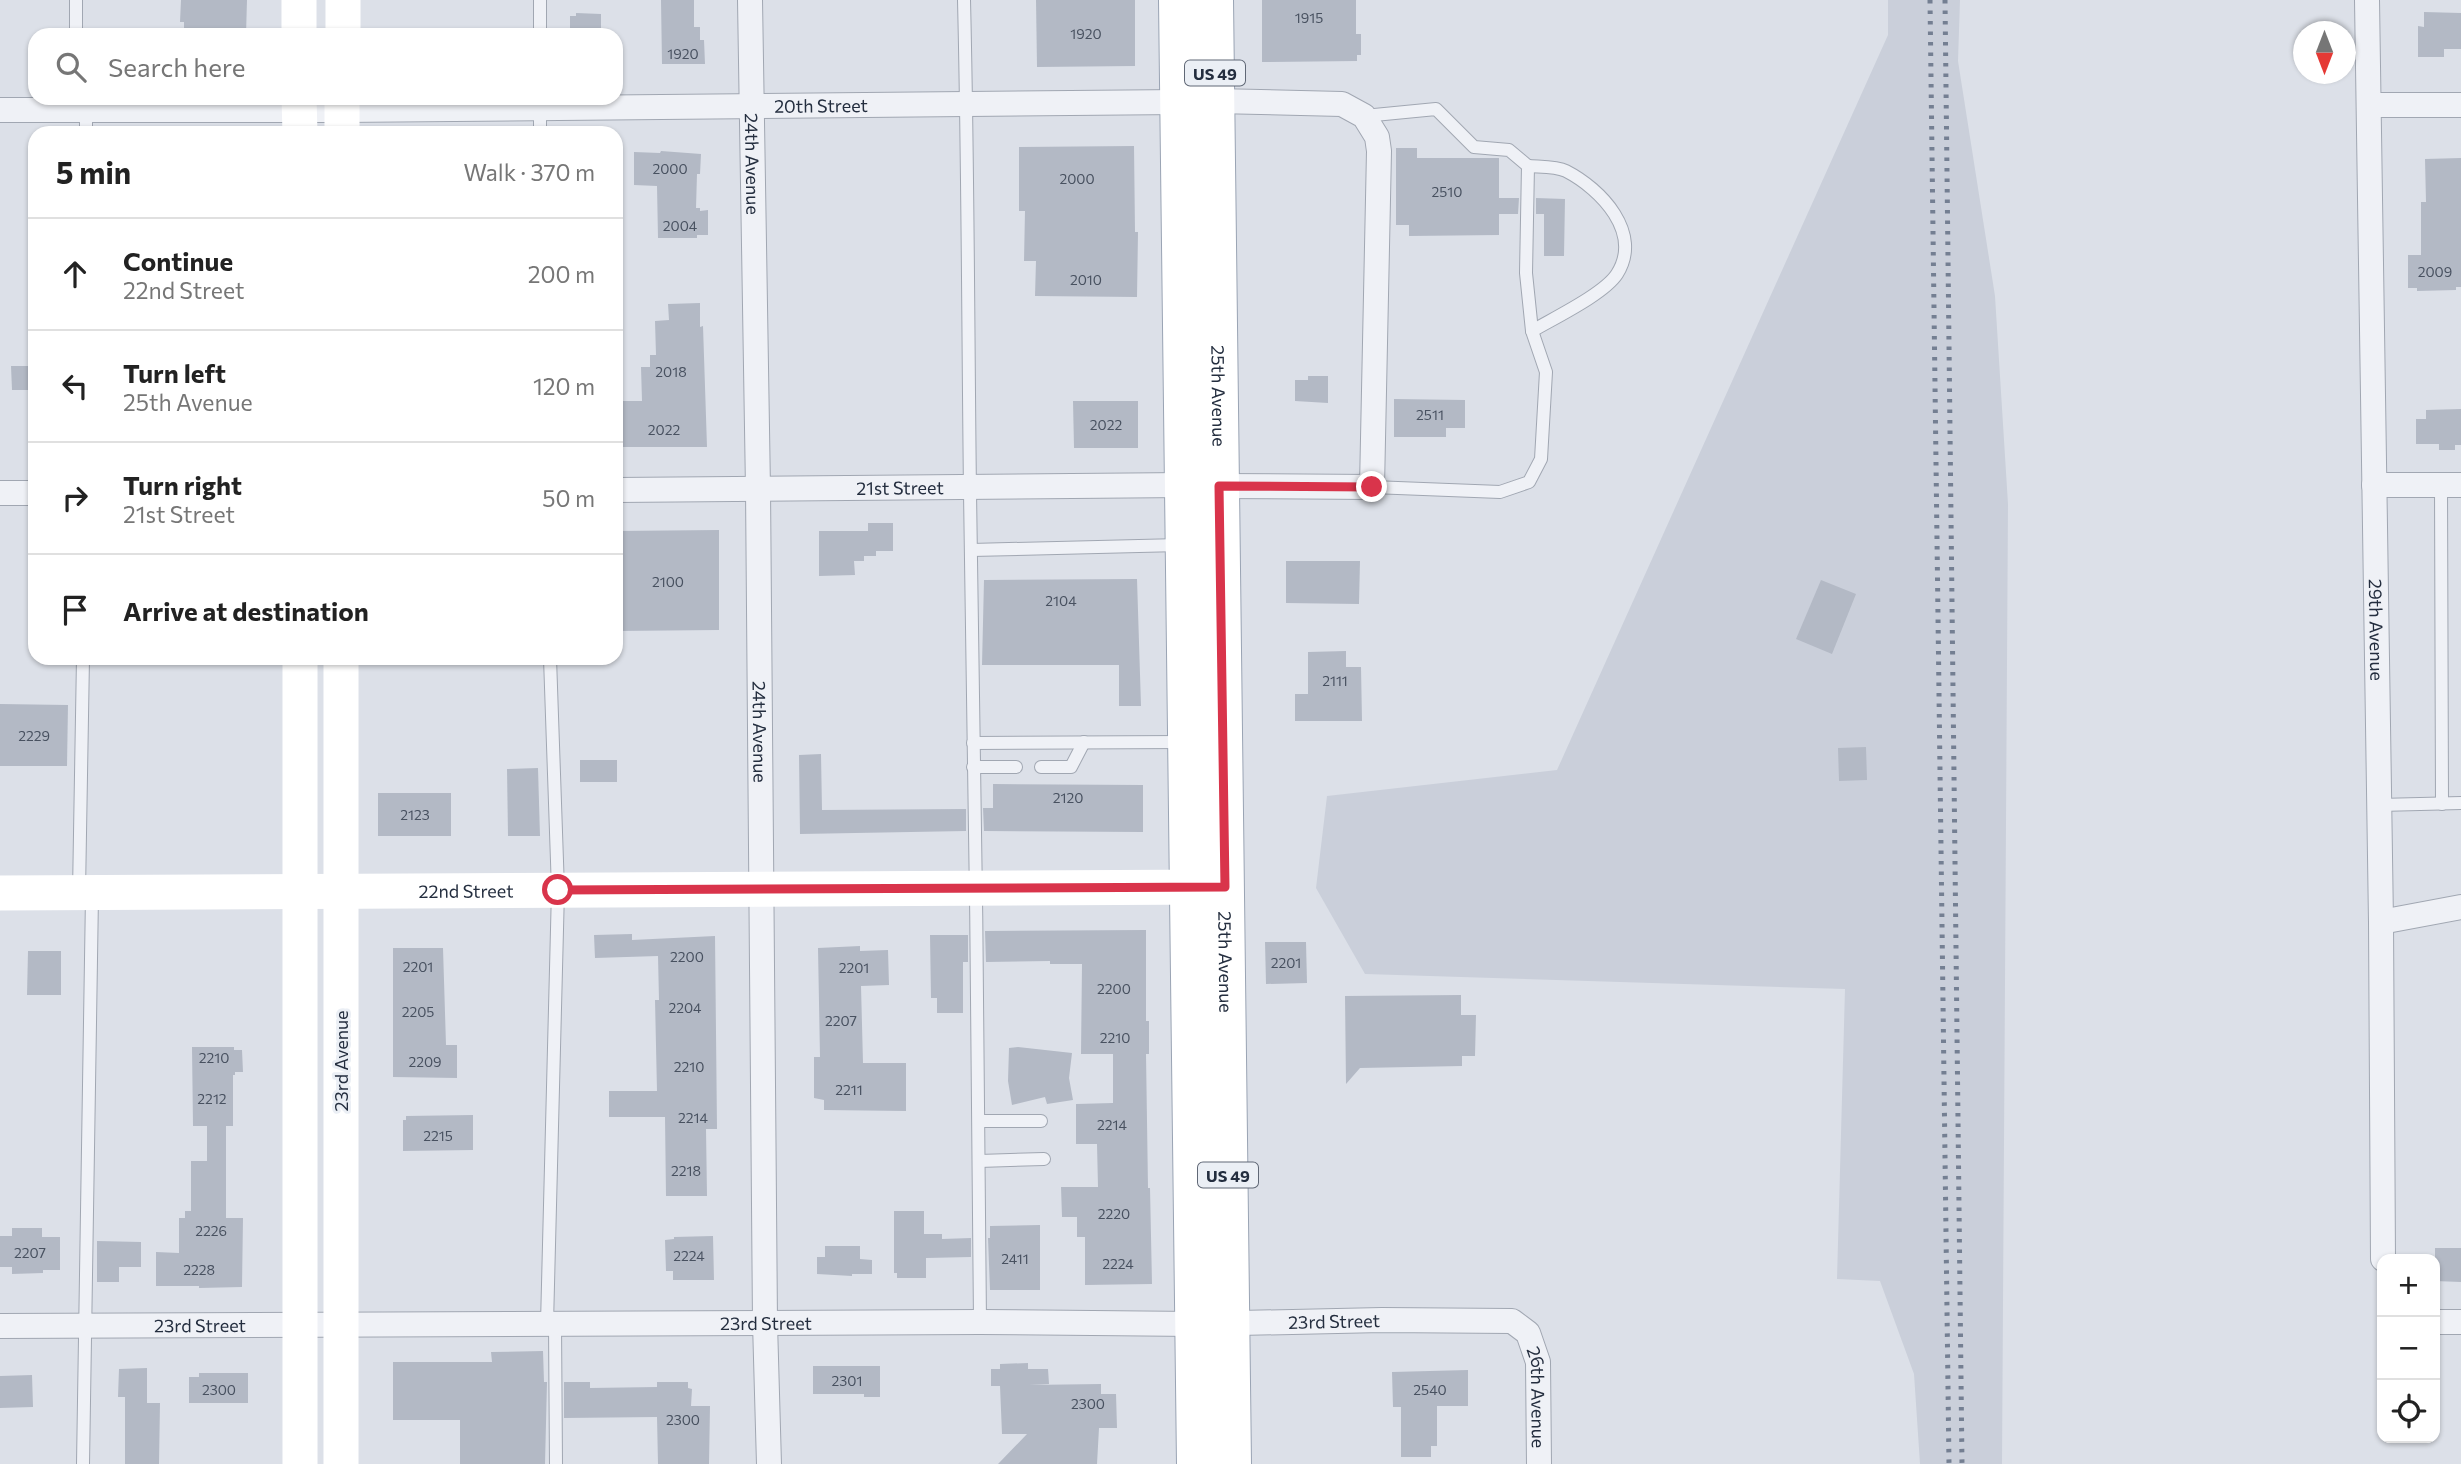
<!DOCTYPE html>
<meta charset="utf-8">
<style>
:root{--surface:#fff;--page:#f6f6f6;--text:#222;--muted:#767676;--line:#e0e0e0}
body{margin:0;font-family:Commissioner,sans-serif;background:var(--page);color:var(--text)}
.controls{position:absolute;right:21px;bottom:21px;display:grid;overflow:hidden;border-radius:14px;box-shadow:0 2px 5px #0004}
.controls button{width:63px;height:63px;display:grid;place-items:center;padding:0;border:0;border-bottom:2px solid var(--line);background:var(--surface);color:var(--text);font:35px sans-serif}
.compass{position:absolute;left:2293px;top:21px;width:63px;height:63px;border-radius:50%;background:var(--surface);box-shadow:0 2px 5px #0004;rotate:180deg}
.stop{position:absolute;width:21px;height:21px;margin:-16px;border:5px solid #d9344b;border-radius:50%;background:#fff}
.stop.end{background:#d9344b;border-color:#fff;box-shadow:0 2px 7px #0008}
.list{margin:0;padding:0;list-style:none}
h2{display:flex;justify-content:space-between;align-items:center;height:91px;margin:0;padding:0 28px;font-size:30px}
h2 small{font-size:23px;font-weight:400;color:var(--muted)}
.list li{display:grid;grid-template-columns:46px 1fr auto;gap:21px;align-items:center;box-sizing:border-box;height:112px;padding:0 28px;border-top:2px solid var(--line)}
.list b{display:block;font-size:26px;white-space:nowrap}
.list p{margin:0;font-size:23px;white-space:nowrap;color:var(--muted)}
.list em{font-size:23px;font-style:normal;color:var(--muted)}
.icon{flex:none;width:38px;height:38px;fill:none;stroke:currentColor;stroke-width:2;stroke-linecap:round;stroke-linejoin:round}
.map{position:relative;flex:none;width:2461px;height:1464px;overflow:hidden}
.search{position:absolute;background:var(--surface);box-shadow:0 2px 5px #0004;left:28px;top:28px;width:595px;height:77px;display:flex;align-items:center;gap:18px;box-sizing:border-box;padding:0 24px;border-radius:21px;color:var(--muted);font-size:26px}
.panel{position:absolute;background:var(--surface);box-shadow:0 2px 5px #0004;left:28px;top:126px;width:595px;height:539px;border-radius:21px}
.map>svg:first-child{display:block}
</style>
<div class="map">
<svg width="2461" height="1464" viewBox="0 0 2461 1464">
<rect width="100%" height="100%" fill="#dce0e8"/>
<path fill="#cacfda" d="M1888 0H1960L1958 61 1995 296 2008 504 2002 1464H1920L1914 1374 1880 1281 1837 1279 1845 989 1365 974 1316 888 1327 796 1557 770 1888 35Z"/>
<g fill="#b3b9c5">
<path d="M181 0H247L246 35H184V22H180Z"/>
<path d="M661 0H694V27H700V40H704L705 64H662Z"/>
<path d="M1036 0H1135V66L1037 67Z"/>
<path d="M1262 0H1356V34H1361V55H1357V61L1262 62Z"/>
<path d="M2424 12 2461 13V49H2444V57H2418V26L2424 27Z"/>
<path d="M576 13 601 14V35H570V16H576Z"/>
<path d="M1134 146 1135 232H1138L1137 297 1035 296 1036 261H1024L1025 211H1019V147Z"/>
<path d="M1396 148H1417V158H1499V198H1519L1518 214H1499V235L1409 236V225H1396Z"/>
<path d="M661 151 701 154 700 174H697L696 208H700V211L708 210V235H697V238H658L657 186 634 185V152L660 153Z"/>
<path d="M2461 158V287H2456V290L2417 291V288H2408V255H2421V202H2426L2425 159Z"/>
<path d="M1536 198 1565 199 1564 256H1544V214H1536Z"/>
<path d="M700 303V327L703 326 707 447H616V424H620L622 401H642L641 367H650V355H656L655 321 669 320 668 304Z"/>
<path d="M11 366H35V390H12Z"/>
<path d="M1308 376H1328V403L1295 401V380H1308Z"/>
<path d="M1394 399 1465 400V428H1446V437H1394Z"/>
<path d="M1073 401H1138V448H1074Z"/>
<path d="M2461 409V445H2455V450H2439V444H2416V419H2426V410Z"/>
<path d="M868 523H893V551H876V556H864V561H854L855 575 819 576V531H868Z"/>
<path d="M719 530V630L616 631V531Z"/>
<path d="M1286 561H1360L1359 604 1286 603Z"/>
<path d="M1137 579 1141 706H1119V665H982L984 580Z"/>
<path d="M1821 580 1856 594 1832 654 1796 639Z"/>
<path d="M1346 651V667H1361L1362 721H1295V694H1308V652Z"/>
<path d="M0 704 68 705 67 766H0Z"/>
<path d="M1866 747 1867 780 1839 781 1838 748Z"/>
<path d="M821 754 822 810 966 809V831L800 834 799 755Z"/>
<rect x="580" y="760" width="37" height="22"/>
<path d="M538 768 540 836H508L507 769Z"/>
<path d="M993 784 1143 785V832L984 831 983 808H993Z"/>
<rect x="378" y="793" width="73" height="43"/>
<path d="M1146 930V1021H1149V1054H1146L1148 1188H1150L1152 1284 1085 1285V1237H1077V1217H1062L1061 1187H1098L1097 1144H1076V1104L1113 1103V1054H1081L1082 964H1050V961L986 962 985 931Z"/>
<path d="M632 934V940L715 936 717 1129H706L707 1196H666L665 1117H609V1091H657L655 1000H659L658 956 595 958 594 935Z"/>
<path d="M930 935H968V962H963V1013H937V998H931Z"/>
<path d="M1265 942H1306L1307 983 1266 984Z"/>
<path d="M860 946V951L888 950 889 985 861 986 863 1063H906V1111L824 1110V1100L814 1098V1057H820L818 948Z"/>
<path d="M393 948H443L446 1045H457V1078L393 1077Z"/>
<path d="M28 951H61V995H27Z"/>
<path d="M1461 995V1015H1476L1475 1056H1462V1066L1360 1068 1346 1084 1345 996Z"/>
<path d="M192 1047H234V1050H242L243 1072H235V1075H233V1126H226V1218H243L242 1287 199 1288V1286H156V1252L179 1253V1218H185V1211H191V1161H207V1126H193Z"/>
<path d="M1018 1047 1072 1053 1069 1078 1073 1100 1047 1104 1045 1097 1012 1105 1008 1081 1009 1048Z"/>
<path d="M473 1115V1150L403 1151V1120H406V1116Z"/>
<path d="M894 1211H924V1234H942V1239L971 1238V1257L926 1258V1278H897V1273H894Z"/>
<path d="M1040 1225V1290H990L988 1238H990V1226Z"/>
<path d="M12 1228H42V1237H60V1270H43V1273L12 1274V1267H0V1236H12Z"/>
<path d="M713 1236 714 1280H673V1271H666L665 1240 674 1239V1237Z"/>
<path d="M97 1241 141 1242V1267H119V1282H97Z"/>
<path d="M825 1246H860V1259L872 1260V1274H852V1276L817 1274V1257H825Z"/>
<path d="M2435 1248H2461V1282L2435 1281Z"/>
<path d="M543 1351 544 1382H547L545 1464H460V1420H393V1362H492L491 1352Z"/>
<path d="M1028 1363V1369H1048L1049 1384 1029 1385 1101 1384V1394H1116L1117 1428H1099L1097 1464H998L1027 1434H1002L1000 1386H991V1369H1000V1364Z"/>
<path d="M813 1366H880V1397H864V1394H813Z"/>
<path d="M147 1368V1403H160L159 1464H125V1397H118L119 1369Z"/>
<path d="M1468 1370V1406H1437V1446H1431V1457H1401V1407H1393L1392 1372Z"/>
<path d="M199 1373H248V1403H189V1377H199Z"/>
<path d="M32 1375 33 1407 0 1408V1376Z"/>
<path d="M564 1382H590V1388L657 1387V1382H688V1388L692 1389 691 1406H710L709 1464H658L657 1417 564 1418Z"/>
</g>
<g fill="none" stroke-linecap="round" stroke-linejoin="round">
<defs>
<g id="lane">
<path d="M540 0V35"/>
<path d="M964 0C968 164 968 328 970 492 974 769 979 1045 980 1322"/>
<path d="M76 35V0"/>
<path d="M540 105V133"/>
<path d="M86 110V133"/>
<path d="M1364 116 1436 109 1474 147 1509 150 1528 166 1526 273 1532 331 1546 372 1541 459 1529 482 1500 492 1372 487"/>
<path d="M1528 166C1540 167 1556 166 1566 171 1601 189 1643 233 1617 274 1604 294 1554 318 1532 331"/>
<path d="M2441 485 2442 804"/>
<path d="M971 550 1180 545"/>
<path d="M973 743 1184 742"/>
<path d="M973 767H1016"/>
<path d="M1041 767H1071L1084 742"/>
<path d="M2379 805 2461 803"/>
<path d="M79 892 83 658"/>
<path d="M980 1121H1041"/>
<path d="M979 1161 1044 1159"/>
<path d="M547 1324 558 890 550 658"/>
<path d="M555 1324 556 1464"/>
<path d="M83 1464 92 896"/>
</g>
<g id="street">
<path id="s1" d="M750 0 758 489 765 1323 769 1464"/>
<path id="s2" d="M2367 0 2381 922 2383 1259"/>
<path d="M1215 101 1342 104 1364 116 1377 137 1379 151 1372 487 1219 486"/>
<path d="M2369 105H2461"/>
<path id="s3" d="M0 110H342L1180 102"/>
<path d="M2374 485H2461"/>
<path id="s4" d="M616 490 1185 485"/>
<path d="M0 493H35"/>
<path d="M2381 922 2461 907"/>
<path d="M2435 1322H2461"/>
<path id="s5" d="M0 1326 980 1322 1194 1324 1382 1320 1512 1321 1528 1333 1538 1362 1539 1464"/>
</g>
<g id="primary">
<path d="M1178 0 1196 1464"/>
<path id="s7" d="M1214 0 1232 1464"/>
</g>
</defs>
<use href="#lane" stroke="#a1a7b2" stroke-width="14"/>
<use href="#street" stroke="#a1a7b2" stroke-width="26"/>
<use href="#primary" stroke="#9aa4b4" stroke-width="40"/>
<use href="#lane" stroke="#eff1f6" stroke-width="12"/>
<use href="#street" stroke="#eff1f6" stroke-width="24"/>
<g stroke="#fff" stroke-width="35">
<path d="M299 0V35"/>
<path d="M343 35V0"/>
<path d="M299 98 300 133"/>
<path d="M342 133V98"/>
<path d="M300 658V1464"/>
<path id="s6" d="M0 893 1218 887"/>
<path d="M341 1464V658"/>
</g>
<use href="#primary" stroke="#fff" stroke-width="38"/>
<g stroke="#747f92" stroke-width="5" stroke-dasharray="3.5 7" stroke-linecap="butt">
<path d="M1930 0 1949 1464"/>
<path d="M1945 0 1962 1464"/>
</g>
</g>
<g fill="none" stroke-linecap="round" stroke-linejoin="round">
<path stroke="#d9344b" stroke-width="9" d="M558 890 1225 887 1219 486 1372 487"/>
</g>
<g text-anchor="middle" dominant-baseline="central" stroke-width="6" stroke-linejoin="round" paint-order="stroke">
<g font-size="14" fill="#485160">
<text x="1309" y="17">1915</text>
<text x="1086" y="33">1920</text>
<text x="683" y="53">1920</text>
<text x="670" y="168">2000</text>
<text x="1077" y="178">2000</text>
<text x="1447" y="191">2510</text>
<text x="680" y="225">2004</text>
<text x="2435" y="271">2009</text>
<text x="1086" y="279">2010</text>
<text x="671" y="371">2018</text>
<text x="1430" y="414">2511</text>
<text x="1106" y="424">2022</text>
<text x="664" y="429">2022</text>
<text x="668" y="581">2100</text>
<text x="1061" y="600">2104</text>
<text x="1335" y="680">2111</text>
<text x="34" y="735">2229</text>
<text x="1068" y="797">2120</text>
<text x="415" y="814">2123</text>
<text x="687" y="956">2200</text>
<text x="1286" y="962">2201</text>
<text x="418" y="966">2201</text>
<text x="854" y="967">2201</text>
<text x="1114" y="988">2200</text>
<text x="685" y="1007">2204</text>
<text x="418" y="1011">2205</text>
<text x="841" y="1020">2207</text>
<text x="1115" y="1037">2210</text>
<text x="214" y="1057">2210</text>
<text x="425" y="1061">2209</text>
<text x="689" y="1066">2210</text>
<text x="849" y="1089">2211</text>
<text x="212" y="1098">2212</text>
<text x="693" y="1117">2214</text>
<text x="1112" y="1124">2214</text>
<text x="438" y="1135">2215</text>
<text x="686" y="1170">2218</text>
<text x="1114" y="1213">2220</text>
<text x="211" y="1230">2226</text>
<text x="30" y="1252">2207</text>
<text x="689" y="1255">2224</text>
<text x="1015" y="1258">2411</text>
<text x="1118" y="1263">2224</text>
<text x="199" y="1269">2228</text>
<text x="847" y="1380">2301</text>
<text x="219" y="1389">2300</text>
<text x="1430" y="1389">2540</text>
<text x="1088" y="1403">2300</text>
<text x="683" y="1419">2300</text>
</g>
<g fill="#ebeff5" stroke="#606876" stroke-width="2">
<rect x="1185" y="60.5" width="60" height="25" rx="5"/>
<rect x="1198" y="1162.5" width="60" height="25" rx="5"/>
</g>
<g font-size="16" font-weight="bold" fill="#242e3f">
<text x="1215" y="73">US 49</text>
<text x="1228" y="1175">US 49</text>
</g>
<g font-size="18" fill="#242e3f" stroke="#ebeff5">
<text stroke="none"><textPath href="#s3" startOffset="821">20th Street</textPath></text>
<text stroke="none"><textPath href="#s1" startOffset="164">24th Avenue</textPath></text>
<text stroke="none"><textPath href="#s7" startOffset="396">25th Avenue</textPath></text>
<text stroke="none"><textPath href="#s4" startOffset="284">21st Street</textPath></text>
<text stroke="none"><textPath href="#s2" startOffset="630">29th Avenue</textPath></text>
<text stroke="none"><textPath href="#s1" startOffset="732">24th Avenue</textPath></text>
<text stroke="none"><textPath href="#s6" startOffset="466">22nd Street</textPath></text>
<text stroke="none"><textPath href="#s7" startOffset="962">25th Avenue</textPath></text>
<text transform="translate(341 1061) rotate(-90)">23rd Avenue</text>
<text stroke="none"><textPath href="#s5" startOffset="1334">23rd Street</textPath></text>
<text stroke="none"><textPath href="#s5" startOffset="766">23rd Street</textPath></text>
<text stroke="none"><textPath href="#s5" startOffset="200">23rd Street</textPath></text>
<text stroke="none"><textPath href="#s5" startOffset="1598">26th Avenue</textPath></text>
</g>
</g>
</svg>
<div class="controls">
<button>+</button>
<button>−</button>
<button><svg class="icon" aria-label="locate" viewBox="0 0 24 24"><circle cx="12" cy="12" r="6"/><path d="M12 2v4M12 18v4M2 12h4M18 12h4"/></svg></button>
</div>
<svg class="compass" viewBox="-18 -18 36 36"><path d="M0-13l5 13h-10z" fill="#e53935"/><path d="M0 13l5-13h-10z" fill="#767676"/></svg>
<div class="stop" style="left:558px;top:890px"></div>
<div class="stop end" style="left:1372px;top:487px"></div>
<div class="search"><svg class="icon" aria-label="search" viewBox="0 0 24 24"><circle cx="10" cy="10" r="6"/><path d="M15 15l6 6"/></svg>Search here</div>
<section class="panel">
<h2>5 min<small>Walk · 370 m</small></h2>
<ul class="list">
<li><svg class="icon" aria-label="ahead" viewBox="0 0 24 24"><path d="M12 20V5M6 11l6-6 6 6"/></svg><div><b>Continue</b><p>22nd Street</p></div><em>200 m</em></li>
<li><svg class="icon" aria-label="left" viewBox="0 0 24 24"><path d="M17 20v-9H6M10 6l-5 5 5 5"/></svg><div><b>Turn left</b><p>25th Avenue</p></div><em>120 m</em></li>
<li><svg class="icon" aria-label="right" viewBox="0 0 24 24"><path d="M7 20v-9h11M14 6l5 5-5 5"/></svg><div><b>Turn right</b><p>21st Street</p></div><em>50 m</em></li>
<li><svg class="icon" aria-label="arrive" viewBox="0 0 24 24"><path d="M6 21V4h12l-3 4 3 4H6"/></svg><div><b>Arrive at destination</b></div></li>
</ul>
</section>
</div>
